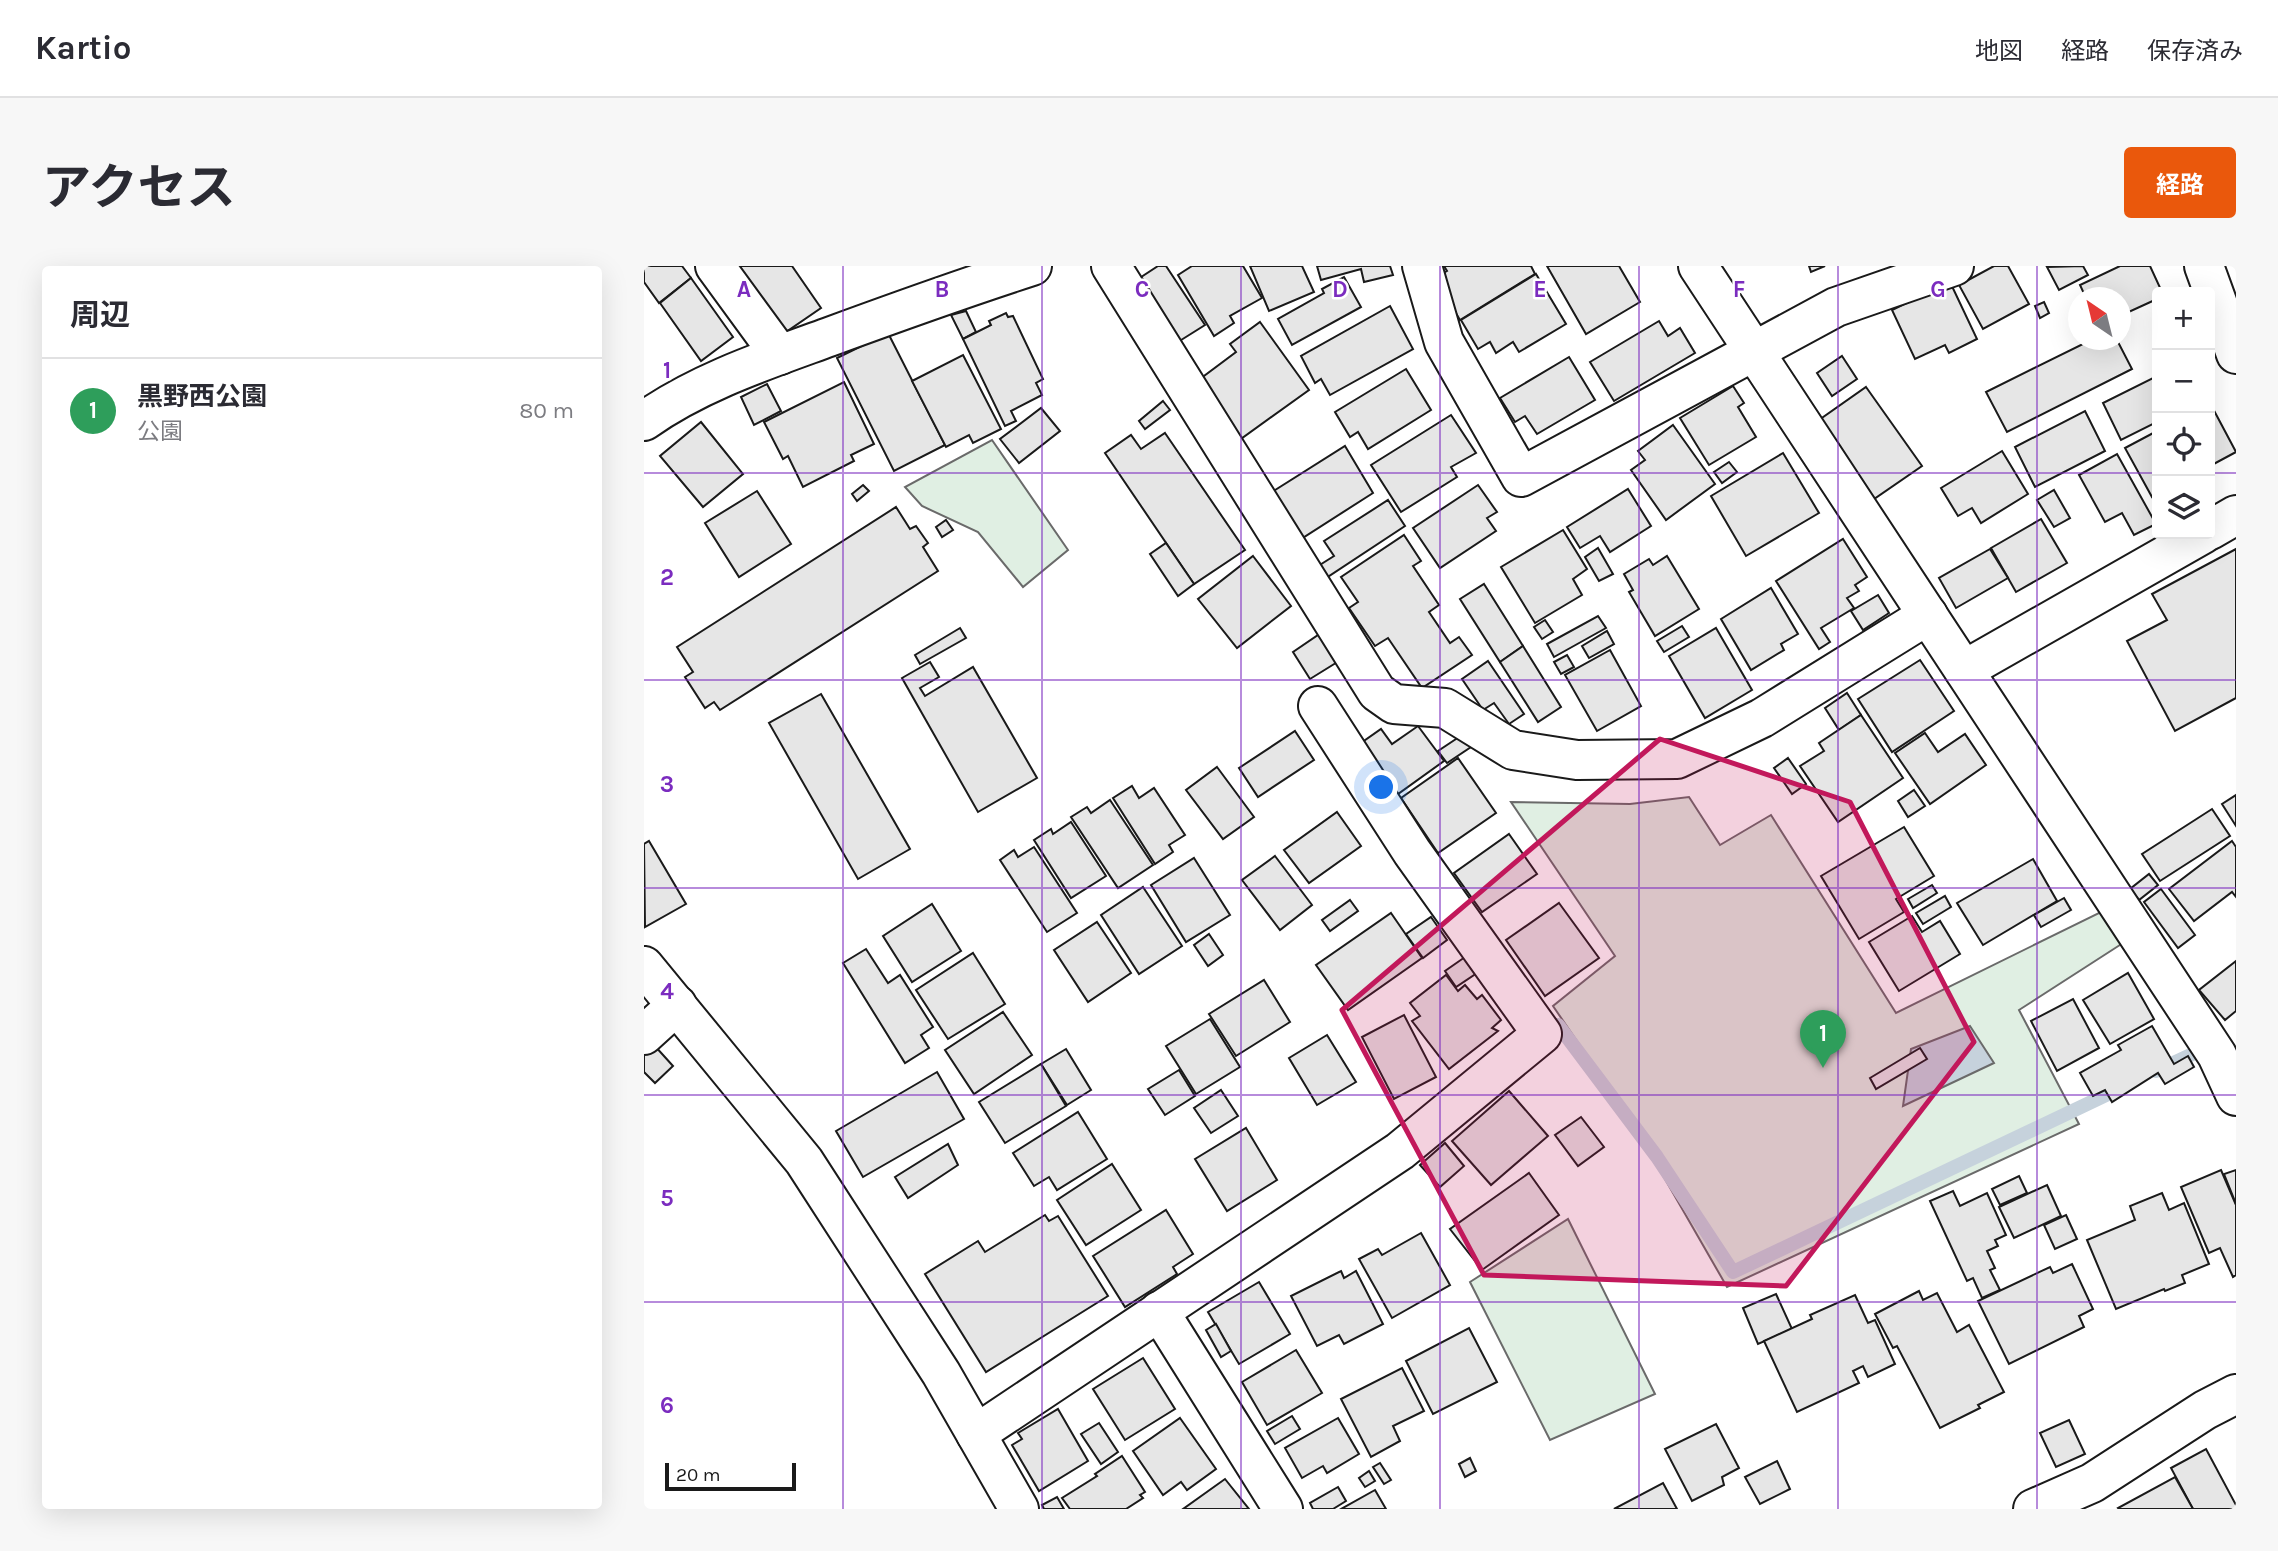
<!DOCTYPE html>
<html lang="ja">
<meta charset="utf-8">
<style>
:root{--surface:#fff;--page:#f7f7f7;--text:#2b2b33;--muted:#7c7c81;--line:#e1e1e2;--accent:#ea580c}
body{margin:0;font-family:Karla,"Noto Sans JP",sans-serif;background:var(--page);color:var(--text)}
.controls{position:absolute;right:21px;top:21px;display:grid;overflow:hidden;border-radius:7px;box-shadow:0 7px 28px #0002}
.controls button{width:63px;height:63px;display:grid;place-items:center;padding:0;border:0;border-bottom:2px solid var(--line);background:var(--surface);color:var(--text);font:35px sans-serif}
.compass{position:absolute;left:1424px;top:21px;width:63px;height:63px;border-radius:50%;background:var(--surface);box-shadow:0 7px 28px #0002;rotate:325deg}
.scale{position:absolute;left:21px;bottom:18px;width:131px;box-sizing:border-box;padding-left:7px;border:4px solid #1a1a1a;border-top:0;font-size:19px;line-height:24px;white-space:nowrap;color:#1a1a1a;-webkit-text-stroke:5px #fff;paint-order:stroke}
.you{position:absolute;left:738px;top:522px;width:24px;height:24px;margin:-18px;border:5px solid #fff;border-radius:50%;background:#1a73e8;box-shadow:0 0 0 10px #1a73e833}
.badge{display:grid;place-items:center;width:46px;height:46px;border-radius:50%;background:var(--accent);color:#fff;font-size:23px;font-weight:700}
.pin{position:absolute;translate:-50% -58px;filter:drop-shadow(0 2px 4px #0008)}
.pin::after{content:'';position:absolute;top:37px;width:24px;height:21px;background:inherit;clip-path:polygon(0 0,100% 0,50% 100%)}
.list{margin:0;padding:0;list-style:none}
h2{display:flex;justify-content:space-between;align-items:center;height:91px;margin:0;padding:0 28px;font-size:30px}
h2 small{font-size:23px;font-weight:400;color:var(--muted)}
.list li{display:grid;grid-template-columns:46px 1fr auto;gap:21px;align-items:center;box-sizing:border-box;height:105px;padding:0 28px;border-top:2px solid var(--line)}
.list b{display:block;font-size:26px;white-space:nowrap}
.list p{margin:0;font-size:23px;white-space:nowrap;color:var(--muted)}
.list em{font-size:23px;font-style:normal;color:var(--muted)}
.icon{flex:none;width:38px;height:38px;fill:none;stroke:currentColor;stroke-width:2;stroke-linecap:round;stroke-linejoin:round}
.map{position:relative;flex:none;width:1592px;height:1243px;overflow:hidden;border-radius:7px}
header{display:flex;align-items:center;gap:42px;box-sizing:border-box;height:98px;padding:0 35px;background:var(--surface);border-bottom:2px solid var(--line)}
header strong{font-size:33px}
nav{display:flex;gap:38px;margin-inline-start:auto;font-size:24px}
.intro{display:flex;align-items:center;justify-content:space-between;box-sizing:border-box;height:168px;padding:0 42px}
h1{margin:0;font-size:49px}
.button{padding:18px 32px;border-radius:7px;background:var(--accent);color:#fff;font-size:24px;font-weight:700}
main{display:flex;gap:42px;padding:0 42px}
aside{flex:1;background:var(--surface);border-radius:7px;box-shadow:0 7px 28px #0002}
.map>svg:first-child{display:block}
</style>
<header>
<strong>Kartio</strong>
<nav><a>地図</a><a>経路</a><a>保存済み</a></nav>
</header>
<div class="intro"><h1>アクセス</h1><a class="button">経路</a></div>
<main>
<aside>
<h2>周辺<small></small></h2>
<ul class="list">
<li><span class="badge" style="background:#2e9e5b">1</span><div><b>黒野西公園</b><p>公園</p></div><em>80 m</em></li>
</ul>
</aside>
<div class="map">
<svg width="1592" height="1243" viewBox="0 0 1592 1243">
<rect width="100%" height="100%" fill="#fff"/>
<g fill="#e0efe3" stroke="#6a6a6a" stroke-width="2">
<path d="M348 174 424 284 379 321 334 266 278 240 261 221Z"/>
<path d="M1045 531 1076 579 1127 549 1252 747 1461 644 1479 677 1375 744 1435 858 1083 1021 990 859 909 740 971 690 867 536 986 538Z"/>
<path d="M924 953 1011 1128 906 1174 826 1016Z"/>
</g>
<path fill="#c6d2dc" stroke="#6a6a6a" stroke-width="2" d="M1326 760 1350 797 1259 840 1267 783Z"/>
<g fill="none" stroke-linecap="round" stroke-linejoin="round">
<g stroke="#c6d2dc" stroke-width="14">
<path d="M914 759 1013 891 1089 1006 1481 820"/>
<path d="M1512 805 1555 785"/>
</g>
</g>
<g fill="#e6e6e6" stroke="#1a1a1a" stroke-width="2">
<path d="M0 0H38L47 12 15 37 0 16Z"/>
<path d="M92 0H148L177 42 139 68Z"/>
<path d="M514 0H522L561 59 526 81 485 19Z"/>
<path d="M548 0H599L618 32 586 50 590 57 570 70 534 9Z"/>
<path d="M606 0H658L670 26 625 45Z"/>
<path d="M673 0H746L749 9 720 16 717 3 677 14Z"/>
<path d="M800 0H887L891 8 816 54 791 12 803 5Z"/>
<path d="M903 0H975L996 36 942 68Z"/>
<path d="M1165 0H1181L1167 6Z"/>
<path d="M1350 0H1364L1385 38 1339 63 1315 19Z"/>
<path d="M1439 0 1444 9 1415 24 1403 1Z"/>
<path d="M1476 0H1506L1518 26H1513V33L1476 50V32H1442L1436 19Z"/>
<path d="M892 8 922 58 875 86 869 76 852 87 846 76 834 83 817 54Z"/>
<path d="M700 11 717 41 648 79 634 53 680 27 678 23Z"/>
<path d="M47 12 89 71 57 95 16 37Z"/>
<path d="M1306 16 1333 73 1305 87 1301 79 1271 93 1248 44Z"/>
<path d="M1400 36 1405 47 1396 52 1391 40Z"/>
<path d="M746 40 769 83 686 129 677 113 671 117 657 90Z"/>
<path d="M322 45 332 66 319 73 307 49Z"/>
<path d="M362 47 364 51 369 50 399 113 392 117 398 129 367 145 372 155 361 160 319 73 347 59 345 55Z"/>
<path d="M1015 55 1024 70 1036 62 1051 87 970 135 946 96Z"/>
<path d="M616 56 665 124 594 175 552 116 592 86 586 78Z"/>
<path d="M244 67 301 179 250 205 193 92Z"/>
<path d="M1447 74H1473L1488 103 1363 166 1342 126Z"/>
<path d="M319 89 357 163 329 177 325 169 302 181 268 115Z"/>
<path d="M1198 90 1213 113 1188 130 1173 107Z"/>
<path d="M925 91 951 134 893 168 881 150 871 156 856 132Z"/>
<path d="M762 103 787 144 724 183 714 166 706 171 691 146Z"/>
<path d="M1513 110V156L1477 174 1459 137Z"/>
<path d="M200 116 230 178 207 189 210 195 159 221 144 190 139 193 120 156Z"/>
<path d="M123 118 137 145 110 159 97 131Z"/>
<path d="M1089 120 1100 137 1094 141 1112 171 1065 199 1036 152Z"/>
<path d="M1222 121 1278 200 1230 233 1175 154Z"/>
<path d="M519 135 526 144 501 163 495 155Z"/>
<path d="M1566 137 1592 186 1566 200Z"/>
<path d="M397 142 416 165 375 197 356 173Z"/>
<path d="M1441 145 1461 185 1391 221 1371 181Z"/>
<path d="M807 149 832 187 807 201 813 211 757 246 727 199Z"/>
<path d="M57 156 99 208 59 241 16 190Z"/>
<path d="M1029 159 1071 218 1022 254 987 204 1001 194 994 185Z"/>
<path d="M1513 165V228L1508 231 1481 182Z"/>
<path d="M521 167 601 284 550 318 461 187 487 169 497 183Z"/>
<path d="M701 180 729 227 657 273 628 226Z"/>
<path d="M1358 185 1384 228 1337 257 1328 242 1314 250 1297 222Z"/>
<path d="M1139 187 1175 247 1102 290 1067 230Z"/>
<path d="M1473 188 1512 258 1490 269 1478 247 1461 256 1435 209Z"/>
<path d="M1085 196 1093 206 1078 217 1070 206Z"/>
<path d="M219 219 225 225 213 235 208 228Z"/>
<path d="M834 219 853 246 843 252 852 265 796 302 769 262Z"/>
<path d="M984 223 1007 260 966 286 956 270 936 282 923 261Z"/>
<path d="M1410 224 1426 252 1410 261 1393 234Z"/>
<path d="M113 225 147 278 95 311 61 257Z"/>
<path d="M744 234 761 260 679 314 671 302 690 290 680 275Z"/>
<path d="M252 241 266 263 272 260 284 277 279 281 294 305 76 444 70 436 61 442 41 411 49 406 33 381Z"/>
<path d="M1397 253 1423 297 1372 326 1347 282Z"/>
<path d="M302 254 309 264 298 271 292 261Z"/>
<path d="M919 264 943 303 929 313 938 329 891 357 857 301Z"/>
<path d="M760 269 777 295 769 300 795 339 785 346 806 377 815 371 828 389 778 422 744 372 731 380 705 342 714 336 697 311Z"/>
<path d="M1199 273 1223 311 1211 319 1215 325 1203 332 1210 342 1177 362 1186 376 1175 383 1132 315Z"/>
<path d="M522 277 550 318 534 330 506 288Z"/>
<path d="M954 282 969 308 955 315 941 291Z"/>
<path d="M1346 283 1364 312 1312 342 1295 312Z"/>
<path d="M1592 283V432L1531 465 1483 375 1523 354 1508 328Z"/>
<path d="M609 290 647 340 593 382 554 333Z"/>
<path d="M1023 290 1055 343 1011 370 985 326 989 324 980 308 1005 293 1009 299Z"/>
<path d="M840 318 879 380 856 396 816 333Z"/>
<path d="M1127 322 1154 368 1137 378 1140 384 1107 404 1077 353Z"/>
<path d="M1234 329 1245 347 1219 364 1207 345Z"/>
<path d="M954 350 962 362 910 391 903 378Z"/>
<path d="M901 354 909 366 898 373 890 361Z"/>
<path d="M1038 360 1045 371 1020 386 1013 375Z"/>
<path d="M316 362 322 372 276 398 271 389Z"/>
<path d="M1072 362 1108 424 1061 452 1025 390Z"/>
<path d="M963 365 970 378 945 392 938 380Z"/>
<path d="M677 367 695 395 666 413 649 386Z"/>
<path d="M879 380 917 441 894 456 856 396Z"/>
<path d="M966 384 997 440 953 465 921 409Z"/>
<path d="M923 389 930 401 917 408 910 396Z"/>
<path d="M1276 394 1310 445 1248 486 1214 433Z"/>
<path d="M844 395 880 448 865 458 850 437 839 444 818 413Z"/>
<path d="M286 396 295 411 276 422 281 430 329 401 393 512 334 546 258 412Z"/>
<path d="M1203 427 1217 449 1195 464 1181 442Z"/>
<path d="M177 428 266 583 214 613 125 457Z"/>
<path d="M1217 449 1259 512 1194 556 1156 500 1180 485 1175 477Z"/>
<path d="M774 460 800 495 754 528 717 477 737 463 748 478Z"/>
<path d="M651 465 670 494 614 531 595 502Z"/>
<path d="M1281 467 1294 486 1321 468 1342 499 1286 538 1251 487Z"/>
<path d="M818 469 827 481 803 497 794 485Z"/>
<path d="M814 492 852 547 794 587 757 532Z"/>
<path d="M1144 492 1162 518 1148 528 1130 502Z"/>
<path d="M573 501 610 551 579 573 542 524Z"/>
<path d="M488 520 495 532 510 522 541 569 525 579 529 586 511 598 469 532Z"/>
<path d="M1270 524 1281 540 1264 551 1254 535Z"/>
<path d="M1592 529V560L1578 538Z"/>
<path d="M466 534 509 599 474 622 427 551 443 541 447 547Z"/>
<path d="M1568 543 1586 570 1516 615 1498 588Z"/>
<path d="M693 546 717 580 665 617 640 584Z"/>
<path d="M427 556 462 610 427 632 390 574 407 563 409 568Z"/>
<path d="M1260 561 1290 610 1252 633 1260 646 1215 673 1177 610Z"/>
<path d="M865 568 893 608 838 646 810 607Z"/>
<path d="M5 575 42 638 1 661 0 578Z"/>
<path d="M1588 575 1592 581V631L1588 626 1550 655 1525 623Z"/>
<path d="M390 581 433 647 403 666 356 594 370 584 374 591Z"/>
<path d="M631 590 668 639 636 664 598 614Z"/>
<path d="M550 592 586 649 542 676 507 619Z"/>
<path d="M1389 593 1413 635 1339 679 1313 637Z"/>
<path d="M1505 608 1514 619 1495 634 1486 623Z"/>
<path d="M1288 619 1293 627 1269 642 1264 633Z"/>
<path d="M499 621 538 680 495 708 457 649Z"/>
<path d="M1517 623 1551 669 1534 682 1500 636Z"/>
<path d="M1301 630 1307 641 1279 658 1272 647Z"/>
<path d="M1420 632 1427 644 1397 661 1390 649Z"/>
<path d="M706 634 714 645 686 665 678 654Z"/>
<path d="M915 637 955 692 901 730 862 674Z"/>
<path d="M288 638 317 685 268 716 239 670Z"/>
<path d="M747 647 778 692 704 744 672 699Z"/>
<path d="M1268 650 1278 666 1296 655 1316 688 1255 725 1225 676Z"/>
<path d="M787 651 803 674 779 692 762 668Z"/>
<path d="M453 656 487 707 444 736 410 684Z"/>
<path d="M565 668 579 689 564 700 550 679Z"/>
<path d="M222 683 244 717 256 709 289 761 277 769 285 782 261 797 199 697Z"/>
<path d="M329 687 361 738 304 773 272 724Z"/>
<path d="M821 691 833 707 812 721 801 705Z"/>
<path d="M1592 695V745L1581 754 1555 724Z"/>
<path d="M1484 707 1510 753 1466 778 1439 734Z"/>
<path d="M802 709 814 725 821 719 833 733 838 729 857 754 848 762 854 765 805 803 768 755 776 750 766 737Z"/>
<path d="M620 714 646 756 592 790 565 748Z"/>
<path d="M1429 733 1455 782 1413 805 1387 755Z"/>
<path d="M359 746 388 789 330 828 301 784Z"/>
<path d="M760 749 792 811 750 833 718 771Z"/>
<path d="M566 753 596 801 552 828 522 780Z"/>
<path d="M1508 760 1530 798 1544 790 1550 801 1521 818 1514 807 1468 836 1461 824 1449 830 1436 807 1477 784 1474 779Z"/>
<path d="M683 769 712 816 673 839 645 792Z"/>
<path d="M10 779 29 800 11 817 0 806V788Z"/>
<path d="M1276 782 1283 793 1232 823 1226 812Z"/>
<path d="M422 783 447 824 423 839 397 798Z"/>
<path d="M397 798 422 840 361 877 335 836Z"/>
<path d="M535 804 551 830 521 849 504 823Z"/>
<path d="M293 806 320 853 219 911 192 865Z"/>
<path d="M577 824 594 850 567 867 550 842Z"/>
<path d="M865 825 904 870 847 919 808 875Z"/>
<path d="M434 846 463 893 413 924 405 911 390 920 369 887Z"/>
<path d="M937 851 960 881 934 900 911 869Z"/>
<path d="M602 862 633 914 583 945 551 893Z"/>
<path d="M801 877 820 900 796 921 776 899Z"/>
<path d="M304 878 314 899 264 932 251 911Z"/>
<path d="M468 898 497 944 442 979 413 934Z"/>
<path d="M1577 904 1592 939V1009L1589 1011 1576 982 1565 987 1537 921Z"/>
<path d="M1592 904V938L1580 908Z"/>
<path d="M885 907 915 949 838 1004 806 963Z"/>
<path d="M1375 910 1383 927 1356 939 1348 923Z"/>
<path d="M1403 919 1417 950 1370 972 1355 941Z"/>
<path d="M1309 925 1316 940 1343 927 1362 969 1351 974 1354 980 1343 985 1351 1002 1346 1004 1356 1024 1338 1032 1329 1012 1323 1015 1286 935Z"/>
<path d="M1518 927 1525 944 1540 937 1565 998 1538 1009 1541 1017 1521 1025 1520 1023 1472 1043 1443 974 1491 954 1486 940Z"/>
<path d="M522 944 549 988 529 1001 533 1008 481 1041 449 990Z"/>
<path d="M401 949 405 955 414 950 464 1030 342 1106 281 1008 334 975 341 986Z"/>
<path d="M1422 949 1433 973 1411 983 1400 959Z"/>
<path d="M777 967 806 1019 748 1052 715 993 734 983 738 989Z"/>
<path d="M1428 998 1449 1043 1435 1050 1440 1061 1365 1098 1334 1035 1406 1001 1409 1007Z"/>
<path d="M697 1005 700 1012 712 1005 739 1058 700 1078 695 1069 673 1080 647 1030Z"/>
<path d="M615 1016 646 1068 595 1098 564 1046Z"/>
<path d="M1275 1025 1279 1034 1293 1027 1313 1066 1325 1059 1360 1126 1334 1139 1336 1142 1296 1162 1253 1080 1249 1082 1231 1048Z"/>
<path d="M1132 1028 1148 1063 1114 1078 1099 1042Z"/>
<path d="M1211 1029 1224 1057 1231 1054 1251 1098 1224 1111 1219 1100 1209 1105 1215 1117 1153 1146 1120 1075 1168 1053 1166 1049Z"/>
<path d="M572 1058 587 1085 577 1091 562 1064Z"/>
<path d="M825 1062 853 1116 789 1148 762 1095Z"/>
<path d="M652 1084 678 1127 623 1159 598 1116Z"/>
<path d="M499 1092 531 1143 481 1174 449 1123Z"/>
<path d="M758 1102 780 1145 749 1160 756 1175 727 1191 697 1133Z"/>
<path d="M414 1143 444 1195 395 1225 368 1179 378 1173 374 1167Z"/>
<path d="M648 1150 656 1163 631 1178 623 1165Z"/>
<path d="M536 1152 572 1203 543 1224 537 1216 519 1229 489 1185Z"/>
<path d="M694 1152 715 1188 683 1207 679 1200 658 1212 641 1182Z"/>
<path d="M1425 1154 1441 1188 1412 1201 1396 1167Z"/>
<path d="M455 1157 474 1186 457 1198 437 1168Z"/>
<path d="M1072 1158 1095 1202 1078 1211 1080 1219 1048 1235 1021 1183Z"/>
<path d="M1562 1183 1592 1239V1243H1549L1527 1202Z"/>
<path d="M478 1190 501 1226 496 1229 499 1232 482 1243H426L418 1232 453 1210 451 1208Z"/>
<path d="M826 1192 832 1205 821 1211 815 1198Z"/>
<path d="M1133 1195 1146 1223 1116 1238 1101 1211Z"/>
<path d="M736 1197 747 1214 740 1218 729 1201Z"/>
<path d="M725 1205 731 1215 721 1221 715 1212Z"/>
<path d="M1531 1211 1549 1243H1475L1474 1242Z"/>
<path d="M581 1213 605 1243H539Z"/>
<path d="M1019 1217 1033 1243H970Z"/>
<path d="M694 1221 702 1235 689 1243H669L666 1237Z"/>
<path d="M731 1224 742 1243H697Z"/>
<path d="M413 1231 420 1243H400L398 1239Z"/>
</g>
<g fill="none" stroke-linecap="round" stroke-linejoin="round">
<defs>
<g id="minor">
<path d="M71 0 136 89"/>
<path d="M467 0 733 426 750 438 801 442 869 484 933 494 1033 493 1118 452 1284 349"/>
<path d="M778 0 800 76 877 211 1192 41 1310 0"/>
<path d="M1054 0 1573 789 1592 830"/>
<path d="M0 155C55 116 122 94 185 71 253 46 320 22 388 0"/>
<path d="M1566 264 1592 249"/>
<path d="M1320 404 1559 268"/>
<path d="M0 700 160 895 297 1107 375 1243"/>
<path d="M0 769 33 739"/>
<path d="M515 1045 639 1243"/>
<path d="M332 1168 756 885 898 768 768 586 674 440"/>
<path d="M1389 1243 1448 1217 1561 1144 1592 1128"/>
</g>
<path id="tertiary" d="M1560 0 1592 88"/>
</defs>
<use href="#minor" stroke="#1a1a1a" stroke-width="42"/>
<use href="#tertiary" stroke="#1a1a1a" stroke-width="42"/>
<use href="#minor" stroke="#fff" stroke-width="38"/>
<use href="#tertiary" stroke="#fff" stroke-width="38"/>
</g>
<path fill="#c2185b" fill-opacity="0.2" stroke="#c2185b" stroke-width="5" stroke-linejoin="round" d="M1016 473 1206 536 1330 776 1142 1020 840 1009 698 744Z"/>
<path fill="none" stroke="#7b2cbf" stroke-width="2" stroke-opacity="0.55" d="M199 0V1243M398 0V1243M597 0V1243M796 0V1243M995 0V1243M1194 0V1243M1393 0V1243M0 207H1513M1566 207H1592M0 414H1592M0 622H1592M0 829H1592M0 1036H1592"/>
<g font-size="23" text-anchor="middle" font-weight="bold" fill="#7b2cbf" stroke="#fff" stroke-width="5" stroke-linejoin="round" paint-order="stroke">
<text x="100" y="31">A</text>
<text x="298" y="31">B</text>
<text x="498" y="31">C</text>
<text x="696" y="31">D</text>
<text x="896" y="31">E</text>
<text x="1095" y="31">F</text>
<text x="1294" y="31">G</text>
<text x="23" y="112">1</text>
<text x="23" y="319">2</text>
<text x="23" y="526">3</text>
<text x="23" y="733">4</text>
<text x="23" y="940">5</text>
<text x="23" y="1147">6</text>
</g>
</svg>
<div class="controls">
<button>+</button>
<button>−</button>
<button><svg class="icon" aria-label="locate" viewBox="0 0 24 24"><circle cx="12" cy="12" r="6"/><path d="M12 2v4M12 18v4M2 12h4M18 12h4"/></svg></button>
<button><svg class="icon" aria-label="layers" viewBox="0 0 24 24"><path d="M12 4l9 5-9 5-9-5zM3 14l9 5 9-5"/></svg></button>
</div>
<svg class="compass" viewBox="-18 -18 36 36"><path d="M0-13l5 13h-10z" fill="#e53935"/><path d="M0 13l5-13h-10z" fill="#7c7c81"/></svg>
<div class="scale">20 m</div>
<div class="you"></div>
<div class="pin badge" style="left:1179px;top:802px;background:#2e9e5b">1</div>
</div>
</main>
